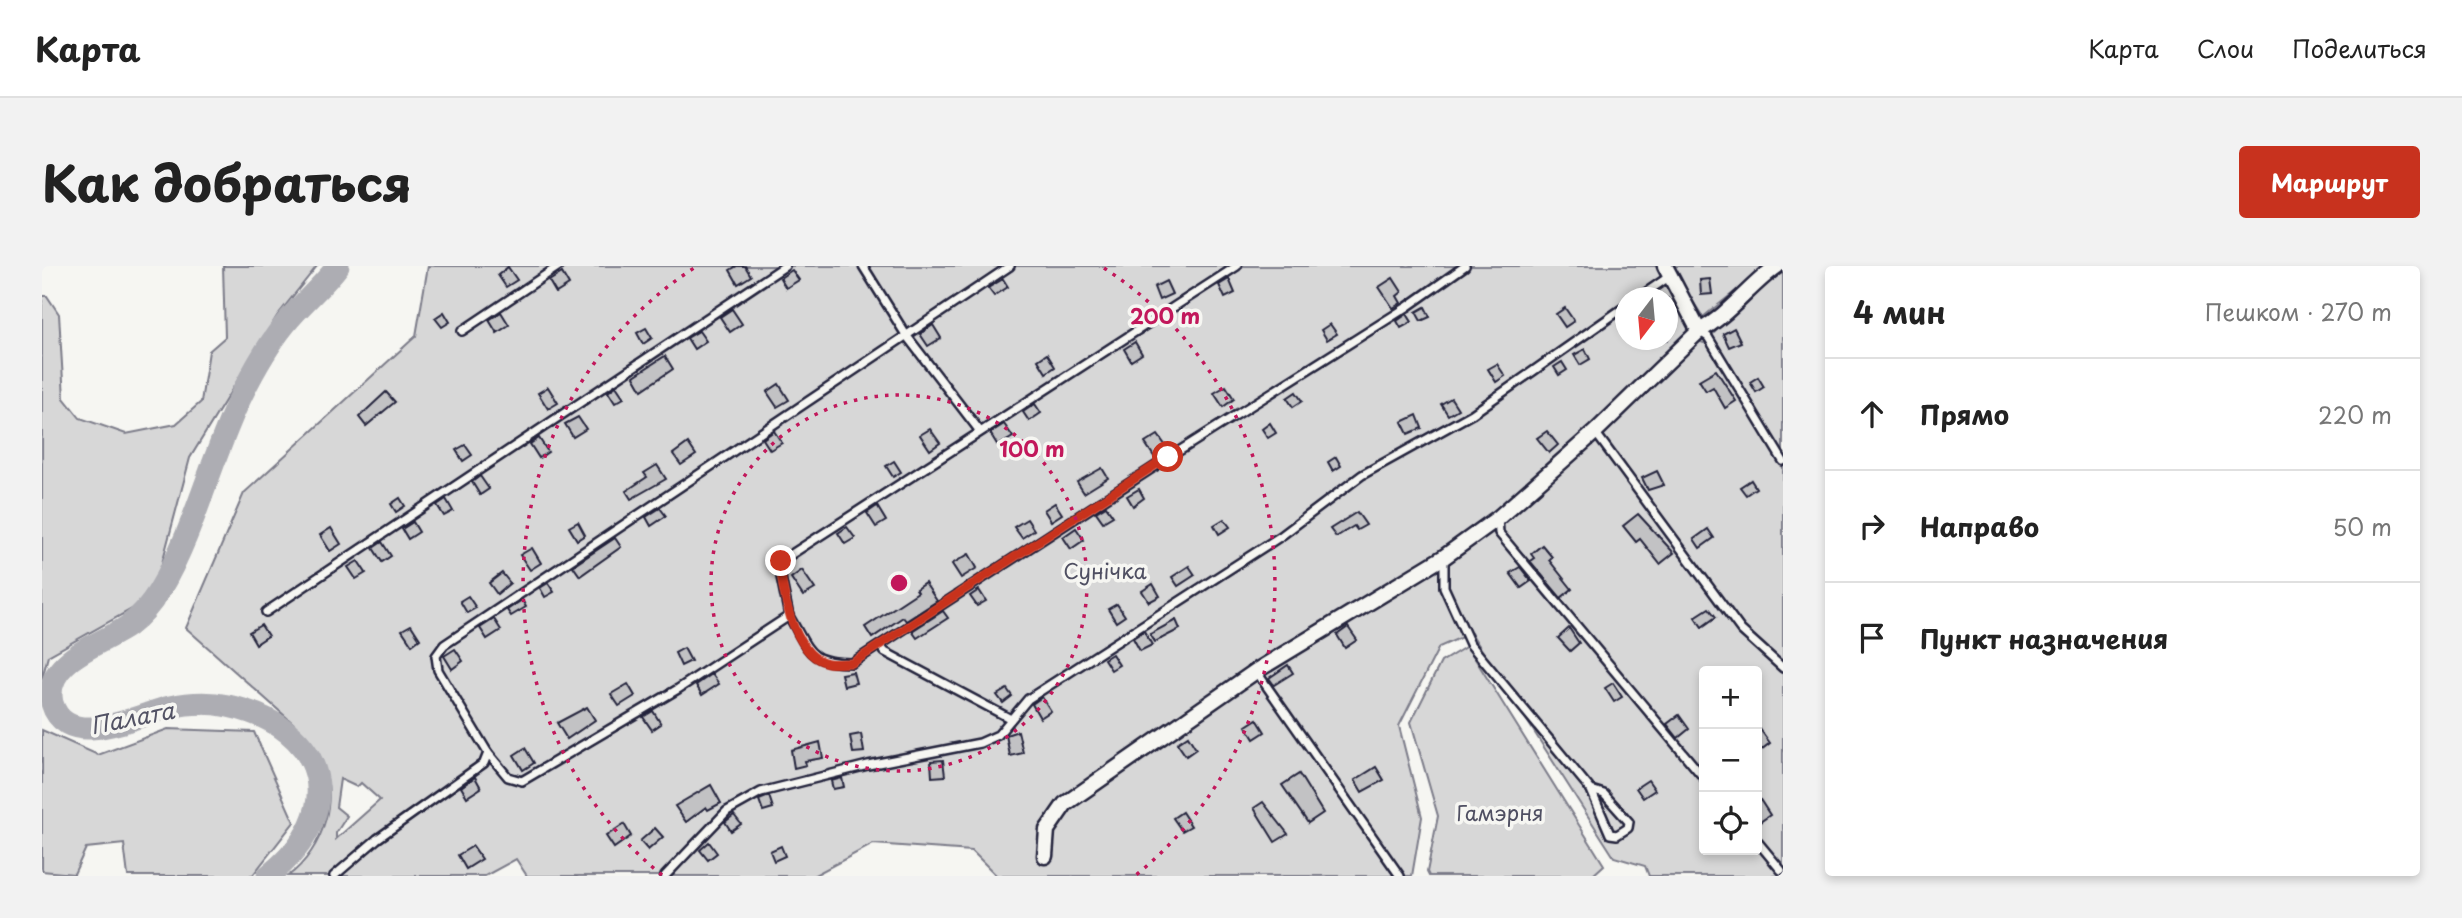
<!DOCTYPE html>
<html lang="ru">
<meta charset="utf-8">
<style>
:root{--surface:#fff;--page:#f2f2f2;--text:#222;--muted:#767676;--line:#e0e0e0;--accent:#c8321e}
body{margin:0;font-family:"Playpen Sans",sans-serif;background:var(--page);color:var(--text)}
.controls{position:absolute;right:21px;bottom:21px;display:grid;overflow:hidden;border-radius:7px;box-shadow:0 4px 10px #0003}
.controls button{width:63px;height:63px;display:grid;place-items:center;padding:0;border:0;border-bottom:2px solid var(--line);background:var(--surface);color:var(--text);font:35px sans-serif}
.compass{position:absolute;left:1573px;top:21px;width:63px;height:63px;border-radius:50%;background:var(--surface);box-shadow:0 4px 10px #0003;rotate:196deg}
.stop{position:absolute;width:21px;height:21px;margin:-16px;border:5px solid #c8321e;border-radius:50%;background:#fff}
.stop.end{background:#c8321e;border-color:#fff;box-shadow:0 2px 7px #0008}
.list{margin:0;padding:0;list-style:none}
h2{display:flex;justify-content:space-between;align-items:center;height:91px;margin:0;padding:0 28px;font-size:30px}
h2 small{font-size:23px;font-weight:400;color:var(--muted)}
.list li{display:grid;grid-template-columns:46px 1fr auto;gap:21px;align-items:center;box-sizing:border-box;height:112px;padding:0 28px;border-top:2px solid var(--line)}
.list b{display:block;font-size:26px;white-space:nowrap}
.list em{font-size:23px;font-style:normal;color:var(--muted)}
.icon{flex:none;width:38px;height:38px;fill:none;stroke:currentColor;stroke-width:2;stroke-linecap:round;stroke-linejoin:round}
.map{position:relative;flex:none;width:1741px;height:610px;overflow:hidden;border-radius:7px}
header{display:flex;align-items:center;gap:42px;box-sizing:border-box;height:98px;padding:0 35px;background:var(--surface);border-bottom:2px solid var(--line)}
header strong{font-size:33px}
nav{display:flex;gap:38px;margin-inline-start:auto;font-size:24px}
.intro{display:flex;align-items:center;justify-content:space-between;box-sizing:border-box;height:168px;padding:0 42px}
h1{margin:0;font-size:49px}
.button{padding:18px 32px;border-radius:7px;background:var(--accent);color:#fff;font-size:24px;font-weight:700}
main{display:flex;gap:42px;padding:0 42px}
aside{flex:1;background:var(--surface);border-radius:7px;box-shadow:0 4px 10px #0003}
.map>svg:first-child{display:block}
</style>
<header>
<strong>Карта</strong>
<nav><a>Карта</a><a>Слои</a><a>Поделиться</a></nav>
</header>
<div class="intro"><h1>Как добраться</h1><a class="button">Маршрут</a></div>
<main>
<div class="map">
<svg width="1741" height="610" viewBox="0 0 1741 610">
<rect width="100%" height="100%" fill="#f6f6f2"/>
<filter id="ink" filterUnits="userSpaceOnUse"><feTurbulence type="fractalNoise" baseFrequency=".0143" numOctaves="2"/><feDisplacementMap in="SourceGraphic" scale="14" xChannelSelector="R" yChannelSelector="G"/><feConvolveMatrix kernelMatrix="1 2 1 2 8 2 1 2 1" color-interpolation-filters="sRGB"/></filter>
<g filter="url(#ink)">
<g fill="#d7d7d7" stroke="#7c7c89" stroke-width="2" fill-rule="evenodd">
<path d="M181 0H275L235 50 148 192 111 331 6 390 0 413V30H5L17 48 22 132 38 152 84 168 134 158 159 136 167 85 183 71Z"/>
<path d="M386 0H1614L1656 75 1662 77 1720 18 1741 3V610H1607L1603 600 1572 591 1429 367 1397 381 1357 460 1380 551 1370 610H955L930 585 831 578 771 610H485L474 593 443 610H246C281 585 301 526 275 489 268 479 256 471 247 462L252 458 144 362 202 227 374 70ZM1584 32H1626V74H1584ZM1662 405H1715V584H1662ZM298 513 315 521 319 517 338 534 294 573V567L305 550 294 541Z"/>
<path d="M1628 0H1725L1661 51Z"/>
<path d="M1425 380 1562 599 1550 610H1387L1385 606 1396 550 1369 456 1399 396Z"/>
<path d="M126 463 212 466 252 556 210 610H86L82 578 44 582 32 608 0 605V464L56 489Z"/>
</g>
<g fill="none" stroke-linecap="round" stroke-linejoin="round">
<path stroke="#adadb3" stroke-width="23" d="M226 610C308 546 286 461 186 440 168 436 146 437 128 441 97 448 25 487 10 437 0 394 61 378 86 360 98 351 109 338 117 325 154 263 169 190 201 126 213 102 226 79 243 58 259 38 280 21 296 0"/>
</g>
<g fill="#c2c2c4" stroke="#22223b" stroke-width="2">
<path d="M695 0H703L709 10 696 18 688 4Z"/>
<path d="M466 1 475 14 464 21 456 9Z"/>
<path d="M750 4 757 14 744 22 738 12Z"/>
<path d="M520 7 527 19 514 27 507 15Z"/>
<path d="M1351 12 1360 26 1355 30 1359 37 1351 42 1337 21Z"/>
<path d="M961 13 966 21 952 30 946 22Z"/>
<path d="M1187 13 1193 27 1183 32 1177 19Z"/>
<path d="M1668 13 1670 28 1659 29 1658 14Z"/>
<path d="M1124 15 1130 28 1117 34 1112 21Z"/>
<path d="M1383 41 1388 51 1379 55 1374 46Z"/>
<path d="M1523 42 1532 55 1523 61 1514 48Z"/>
<path d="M690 43 700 58 688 66 678 51Z"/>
<path d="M402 46 408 56 400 61 393 52Z"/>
<path d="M459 46 467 59 455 67 447 54Z"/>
<path d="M1365 48 1370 56 1359 62 1355 55Z"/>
<path d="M1288 58 1295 68 1285 74 1279 64Z"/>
<path d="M891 59 899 72 886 80 878 68Z"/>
<path d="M604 62 610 72 601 78 595 67Z"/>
<path d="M1692 62 1699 76 1687 81 1681 68Z"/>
<path d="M657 65 664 75 652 83 645 72Z"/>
<path d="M1093 76 1100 88 1089 95 1082 83Z"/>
<path d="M1543 83 1548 93 1538 99 1532 89Z"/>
<path d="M1005 88 1013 101 1004 107 996 94Z"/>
<path d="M623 90 631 103 600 124 592 110Z"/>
<path d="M1520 96 1525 104 1517 109 1512 101Z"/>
<path d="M1455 98 1463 110 1454 116 1446 103Z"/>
<path d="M1674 104 1694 135 1683 142 1671 121 1664 125 1657 114Z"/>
<path d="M1716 111 1722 121 1714 126 1708 116Z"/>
<path d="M737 118 747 134 735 141 725 126Z"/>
<path d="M574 120 582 132 573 137 566 126Z"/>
<path d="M1184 120 1192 133 1181 141 1172 127Z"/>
<path d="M506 121 516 137 506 143 496 127Z"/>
<path d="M344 126 353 136 324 160 317 151Z"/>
<path d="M1254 126 1260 135 1251 141 1245 132Z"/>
<path d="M1409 132 1416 143 1406 149 1399 138Z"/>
<path d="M993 138 999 147 987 155 981 146Z"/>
<path d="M1375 149 1380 162 1366 168 1360 156Z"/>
<path d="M536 151 544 163 531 171 523 158Z"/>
<path d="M1228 157 1234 167 1226 172 1220 163Z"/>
<path d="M962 158 971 171 956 180 948 167Z"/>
<path d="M888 163 898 177 888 184 878 169Z"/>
<path d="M732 165 740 177 728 184 721 173Z"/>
<path d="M1505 165 1516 179 1507 187 1495 172Z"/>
<path d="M1116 169 1126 183 1113 192 1103 177Z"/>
<path d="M497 172 506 186 497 192 488 178Z"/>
<path d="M646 177 654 189 639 199 631 188Z"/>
<path d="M423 179 430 189 421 195 414 184Z"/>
<path d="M1294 191 1299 200 1291 205 1286 196Z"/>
<path d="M852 195 859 206 851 211 844 200Z"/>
<path d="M615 199 624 213 589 233 584 225 605 211 602 207Z"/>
<path d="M1060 202 1066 212 1042 227 1035 216Z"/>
<path d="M1615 205 1622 219 1606 224 1600 212Z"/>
<path d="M438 210 447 223 438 229 430 216Z"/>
<path d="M1709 214 1714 222 1704 229 1698 221Z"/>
<path d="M1097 223 1102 232 1091 240 1085 230Z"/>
<path d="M358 232 363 240 354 246 349 238Z"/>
<path d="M404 233 411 245 402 250 395 239Z"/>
<path d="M1013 237 1020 248 1009 255 1002 244Z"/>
<path d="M835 240 844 255 834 261 825 247Z"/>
<path d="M1064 240 1071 250 1061 256 1054 246Z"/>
<path d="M618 242 624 250 609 260 604 251Z"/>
<path d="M1315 246 1324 259 1315 264 1312 260 1294 271 1288 263Z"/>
<path d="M1596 248 1632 287 1618 298 1598 273 1594 276 1581 260Z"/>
<path d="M985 253 992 264 980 272 972 261Z"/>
<path d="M1182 253 1188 261 1177 268 1172 259Z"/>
<path d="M371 256 377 266 366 273 360 263Z"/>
<path d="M536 256 543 269 535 274 527 261Z"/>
<path d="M805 261 813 272 803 278 796 267Z"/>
<path d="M289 262 299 278 288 285 278 269Z"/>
<path d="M1034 262 1042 274 1029 283 1021 271Z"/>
<path d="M1666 263 1672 272 1658 282 1652 273Z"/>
<path d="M573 272 579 281 538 310 531 300Z"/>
<path d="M340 276 349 290 340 296 331 282Z"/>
<path d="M1500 279 1510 291 1507 294 1530 323 1519 332 1488 295 1492 292 1489 288Z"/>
<path d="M490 282 499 297 488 304 478 289Z"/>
<path d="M927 288 935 302 919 312 910 298Z"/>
<path d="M316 295 324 307 314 313 306 301Z"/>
<path d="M1147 300 1153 309 1136 320 1130 311Z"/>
<path d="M1478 301 1489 315 1479 322 1468 307Z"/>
<path d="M760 304 773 323 761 330 749 312Z"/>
<path d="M460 307 468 317 455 328 447 317Z"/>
<path d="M506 317 512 326 503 331 498 322Z"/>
<path d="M883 317 895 335 864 355 861 351 830 372 823 361 876 326 874 323Z"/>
<path d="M1111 318 1118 330 1107 336 1100 325Z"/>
<path d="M937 324 944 335 935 340 928 330Z"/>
<path d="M426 330 434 342 425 347 418 335Z"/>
<path d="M480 334 484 341 469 350 465 344Z"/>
<path d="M1075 338 1083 350 1074 356 1066 343Z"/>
<path d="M1667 342 1674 351 1660 361 1653 351Z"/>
<path d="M901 345 906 352 875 372 870 365Z"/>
<path d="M452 353 459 364 445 373 438 362Z"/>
<path d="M1134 354 1138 363 1113 376 1108 368Z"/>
<path d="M219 359 226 370 214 378 207 366Z"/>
<path d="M369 359 378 373 370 379 360 364Z"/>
<path d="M1306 361 1315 374 1303 382 1295 369Z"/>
<path d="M1527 362 1537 377 1528 385 1516 372Z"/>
<path d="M1102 365 1110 379 1098 385 1091 372Z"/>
<path d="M642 382 649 395 639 400 633 387Z"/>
<path d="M413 383 421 395 410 403 402 390Z"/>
<path d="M1070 388 1077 399 1069 404 1062 393Z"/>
<path d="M1246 399 1251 407 1232 419 1227 412Z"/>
<path d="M811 406 814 417 802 420 799 408Z"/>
<path d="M670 408 677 418 660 429 654 419Z"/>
<path d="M1571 417 1580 431 1572 436 1563 422Z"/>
<path d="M586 418 593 430 577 440 569 428Z"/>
<path d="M965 423 970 430 961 437 955 429Z"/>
<path d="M1000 431 1009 445 998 452 990 438Z"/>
<path d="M545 441 553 454 525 473 515 457Z"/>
<path d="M611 445 619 458 610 464 601 451Z"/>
<path d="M1637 449 1647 463 1636 472 1625 458Z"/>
<path d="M1215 453 1223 466 1212 473 1204 460Z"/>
<path d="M1715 459 1728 477 1719 484 1715 478Z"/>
<path d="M976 465 981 487 968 490 964 469Z"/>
<path d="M819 468 822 486 811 487 808 470Z"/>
<path d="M1146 470 1154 483 1144 490 1135 477Z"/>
<path d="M778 476 781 492 763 495 764 499 752 502 749 484Z"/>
<path d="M483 482 492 497 481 504 472 489Z"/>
<path d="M901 494 903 510 890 511 889 495Z"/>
<path d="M1334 501 1342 514 1320 526 1313 514Z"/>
<path d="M1257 508 1281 547 1266 557 1240 519Z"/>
<path d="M433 511 439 522 425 531 419 521Z"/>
<path d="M800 512 802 521 791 523 789 515Z"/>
<path d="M1606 514 1613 524 1601 532 1594 522Z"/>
<path d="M669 519 679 537 666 544 664 541 644 556 633 540Z"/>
<path d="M1715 529 1728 549 1715 558Z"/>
<path d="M727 530 731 542 721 545 717 534Z"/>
<path d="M1221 536 1246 568 1233 576 1212 542Z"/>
<path d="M1140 546 1149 560 1140 565 1131 552Z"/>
<path d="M692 549 699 558 689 565 683 556Z"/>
<path d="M582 558 589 570 572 582 564 570Z"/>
<path d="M613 562 621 571 606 584 598 575Z"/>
<path d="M667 576 675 587 666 594 658 584Z"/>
<path d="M431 580 440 593 424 603 416 589Z"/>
<path d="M739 580 743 590 732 595 728 585Z"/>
</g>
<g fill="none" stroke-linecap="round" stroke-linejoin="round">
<defs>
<g id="lane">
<path d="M821 0 864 69 937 164"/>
<path d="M1596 32 1628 10"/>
<path d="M420 65 517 0"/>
<path d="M1657 65 1666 71 1741 195"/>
<path d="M1553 166 1699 364 1741 402"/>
<path d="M1456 252 1457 267 1662 512"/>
<path d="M1402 292V321L1428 378 1549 524 1568 568 1575 569 1586 562 1587 556 1562 528 1549 524"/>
<path d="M224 346 743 0"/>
<path d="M747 350C768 385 765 397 810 397L1126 192 1365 41 1423 0"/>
<path d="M838 380 843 386 969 453"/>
<path d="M1214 405 1358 610"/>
<path d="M446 487 466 511 480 515 636 423 747 350 739 311V295L1195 0"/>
<path d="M1715 575 1739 604"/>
<path d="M292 610 335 573 442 497 446 487 396 404 394 390 402 379 968 0"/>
<path d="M623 610 685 545 719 526 826 499 938 477 956 469 986 433 1239 270 1320 209 1430 148 1584 40"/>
</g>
<g id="street">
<path d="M1623 0 1657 65"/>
<path d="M1003 590 1005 564 1023 538 1214 405 1402 291 1456 252 1553 166 1657 65C1686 50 1708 19 1735 0"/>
</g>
</defs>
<use href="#lane" stroke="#22223b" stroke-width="12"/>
<use href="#street" stroke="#22223b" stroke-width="19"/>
<use href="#lane" stroke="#f6f6f2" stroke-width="7"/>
<use href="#street" stroke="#f6f6f2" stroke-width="14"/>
</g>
</g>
<g fill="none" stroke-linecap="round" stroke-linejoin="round" filter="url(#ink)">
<path stroke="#c8321e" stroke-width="9" d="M739 295C738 323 752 387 782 396 790 399 801 397 810 397L1126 191"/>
</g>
<g fill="none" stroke="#c2185b" stroke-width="3.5" stroke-dasharray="3.5 7">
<circle cx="857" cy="317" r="188"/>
<path d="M620 609A376 376 0 0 1 652 2M1062 2A376 376 0 0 1 1094 609"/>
</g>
<g text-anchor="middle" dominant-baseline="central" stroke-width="7" stroke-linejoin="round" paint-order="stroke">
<g font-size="21" fill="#4f4f62" stroke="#f6f6f2">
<text x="1063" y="304">Сунічка</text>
<text x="1458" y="546">Гамэрня</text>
</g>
<g font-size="23" font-style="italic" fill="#535365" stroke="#f6f6f2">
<text transform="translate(90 451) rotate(-11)">Палата</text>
</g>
</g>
<circle cx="857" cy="317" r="10" fill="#c2185b" stroke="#f6f6f2" stroke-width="3.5"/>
<g font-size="21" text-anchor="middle" font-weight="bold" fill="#c2185b" stroke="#f6f6f2" stroke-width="7" stroke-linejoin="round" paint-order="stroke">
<text x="1123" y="58">200 m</text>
<text x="990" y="191">100 m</text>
</g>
</svg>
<div class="controls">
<button>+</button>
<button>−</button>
<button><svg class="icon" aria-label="locate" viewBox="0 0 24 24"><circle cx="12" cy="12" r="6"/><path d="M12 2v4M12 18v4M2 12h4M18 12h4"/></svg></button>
</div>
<svg class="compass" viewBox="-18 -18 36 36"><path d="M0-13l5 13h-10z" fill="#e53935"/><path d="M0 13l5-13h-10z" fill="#767676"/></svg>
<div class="stop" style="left:1126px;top:191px"></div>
<div class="stop end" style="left:739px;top:295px"></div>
</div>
<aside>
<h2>4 мин<small>Пешком · 270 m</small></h2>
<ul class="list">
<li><svg class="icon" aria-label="ahead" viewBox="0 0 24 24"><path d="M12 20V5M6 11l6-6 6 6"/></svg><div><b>Прямо</b></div><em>220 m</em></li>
<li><svg class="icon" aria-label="right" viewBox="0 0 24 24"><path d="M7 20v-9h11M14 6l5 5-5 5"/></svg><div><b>Направо</b></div><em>50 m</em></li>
<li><svg class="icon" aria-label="arrive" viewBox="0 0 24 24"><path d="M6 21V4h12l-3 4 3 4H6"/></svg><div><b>Пункт назначения</b></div></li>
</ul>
</aside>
</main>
